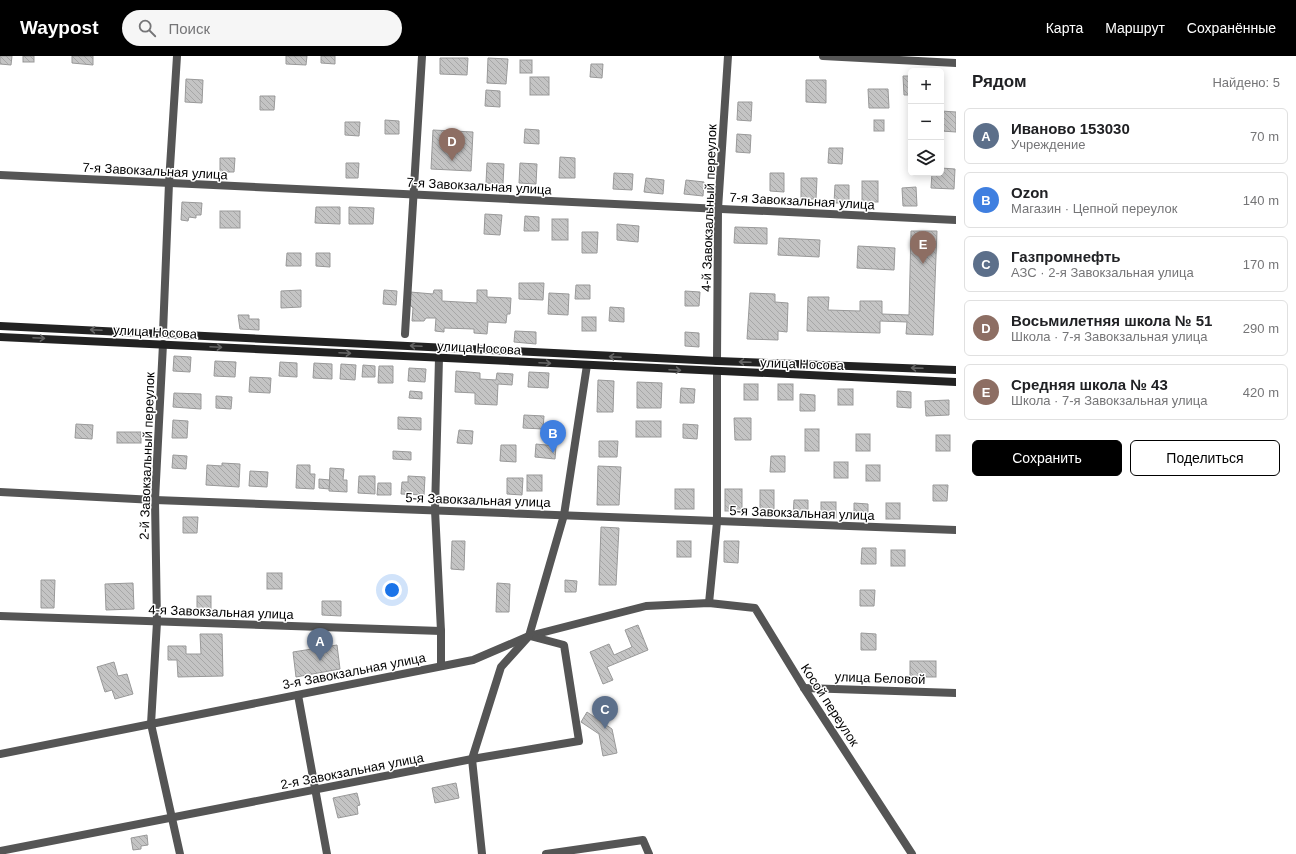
<!DOCTYPE html>
<html lang="ru">
<meta charset="utf-8">
<style>
:root{--surface:#fff;--page:#f6f6f6;--text:#202124;--muted:#757577;--line:#e0e0e0;--accent:#000}
body{margin:0;font-family:Arial,sans-serif;background:var(--page);color:var(--text)}
.controls{position:absolute;right:12px;top:12px;display:grid;overflow:hidden;border-radius:6px;box-shadow:0 2px 10px #0003}
.controls button{width:36px;height:36px;display:grid;place-items:center;padding:0;border:0;border-bottom:1px solid var(--line);background:var(--surface);color:var(--text);font:20px sans-serif}
.you{position:absolute;left:392px;top:534px;width:14px;height:14px;margin:-10px;border:3px solid #fff;border-radius:50%;background:#1a73e8;box-shadow:0 0 0 6px #1a73e833}
.badge{display:grid;place-items:center;width:26px;height:26px;border-radius:50%;background:var(--accent);color:#fff;font-size:13px;font-weight:700}
.pin{position:absolute;translate:-50% -33px;filter:drop-shadow(0 1px 2px #0008)}
.pin::after{content:'';position:absolute;top:21px;width:14px;height:12px;background:inherit;clip-path:polygon(0 0,100% 0,50% 100%)}
.list{margin:0;padding:0;list-style:none}
h2{display:flex;justify-content:space-between;align-items:center;height:52px;margin:0;padding:0 16px;font-size:17px}
h2 small{font-size:13px;font-weight:400;color:var(--muted)}
.list li{display:grid;grid-template-columns:26px 1fr auto;gap:12px;align-items:center;box-sizing:border-box;height:56px;margin:0 8px 8px;padding:0 8px;border:1px solid var(--line);border-radius:6px}
.list b{display:block;font-size:15px;white-space:nowrap}
.list p{margin:0;font-size:13px;white-space:nowrap;color:var(--muted)}
.list em{font-size:13px;font-style:normal;color:var(--muted)}
.actions{display:flex;gap:8px;padding:12px 16px}
.actions a{flex:1;padding:9px 0;border:1px solid var(--accent);border-radius:6px;text-align:center;font-size:14px;color:var(--accent)}
.actions .main{background:var(--accent);color:#fff}
.icon{flex:none;width:22px;height:22px;fill:none;stroke:currentColor;stroke-width:2;stroke-linecap:round;stroke-linejoin:round}
.map{position:relative;flex:none;width:956px;height:798px;overflow:hidden}
header{display:flex;align-items:center;gap:24px;box-sizing:border-box;height:56px;padding:0 20px;background:var(--accent);color:#fff}
header strong{font-size:19px}
nav{display:flex;gap:22px;margin-inline-start:auto;font-size:14px}
.search{width:280px;height:36px;background:var(--page);display:flex;align-items:center;gap:10px;box-sizing:border-box;padding:0 14px;border-radius:22px;color:var(--muted);font-size:15px}
main{display:flex}
aside{flex:1;background:var(--surface)}
.map>svg:first-child{display:block}
</style>
<header>
<strong>Waypost</strong>
<div class="search"><svg class="icon" aria-label="search" viewBox="0 0 24 24"><circle cx="10" cy="10" r="6"/><path d="M15 15l6 6"/></svg>Поиск</div>
<nav><a>Карта</a><a>Маршрут</a><a>Сохранённые</a></nav>
</header>
<main>
<div class="map">
<svg width="956" height="798" viewBox="0 0 956 798">
<defs>
<pattern id="building-back-hatch" width="6" height="6" patternUnits="userSpaceOnUse"><rect width="6" height="6" fill="#c4c4c4"/><path d="M-1 5l2 2M0 0l6 6M5-1l2 2" fill="none" stroke="#a7a7a7"/></pattern>
</defs>
<rect width="100%" height="100%" fill="#fff"/>
<g fill="url(#building-back-hatch)" stroke="#999">
<path d="M0 0H12L11 9 0 8Z"/>
<rect x="23" y="0" width="11" height="6"/>
<path d="M72 0H93V9L72 7Z"/>
<path d="M286 0H307L306 9 286 8Z"/>
<path d="M321 0H335V8L321 7Z"/>
<path d="M440 2H468L467 19 440 18Z"/>
<path d="M488 2 508 3 506 28 487 27Z"/>
<rect x="520" y="4" width="12" height="13"/>
<path d="M591 8H603L602 22 590 21Z"/>
<path d="M903 20H911V39H904Z"/>
<rect x="530" y="21" width="19" height="18"/>
<path d="M186 23 203 24 202 47 185 46Z"/>
<path d="M806 24H826V47L806 46Z"/>
<path d="M868 33H888L889 52H869Z"/>
<path d="M486 34 500 35V51L485 50Z"/>
<path d="M260 40H275L274 54H260Z"/>
<path d="M738 46H752L751 65 737 64Z"/>
<path d="M941 55 956 56V76L941 75Z"/>
<path d="M385 64 399 65V78H385Z"/>
<rect x="874" y="64" width="10" height="11"/>
<path d="M345 66H360L359 80 345 79Z"/>
<path d="M525 73 539 74V88L524 87Z"/>
<path d="M433 74 473 76 471 115 431 113Z"/>
<path d="M737 78 751 79 750 97 736 96Z"/>
<path d="M829 92H843L842 108 828 107Z"/>
<path d="M560 101 575 102V122H559Z"/>
<path d="M220 102H235L234 116H220Z"/>
<path d="M346 107H359L358 122H346Z"/>
<path d="M487 107 504 108 503 128 486 127Z"/>
<path d="M520 107 537 108 536 128 519 127Z"/>
<path d="M941 112 955 113 954 133 931 132 932 117H941Z"/>
<path d="M614 117 633 118 632 134 613 133Z"/>
<path d="M770 117H784V136L770 135Z"/>
<path d="M646 122 664 124 663 138 644 136Z"/>
<path d="M801 122H817L816 143H801Z"/>
<path d="M686 124 704 126 703 140 684 138Z"/>
<rect x="862" y="125" width="16" height="21"/>
<path d="M835 129H849V147H834Z"/>
<path d="M916 131 917 150H903L902 132Z"/>
<path d="M182 146 202 147 201 159H196V162L189 161 188 165 181 164Z"/>
<path d="M316 151H340V168L315 167Z"/>
<path d="M349 151 374 152 373 168H349Z"/>
<rect x="220" y="155" width="20" height="17"/>
<path d="M485 158 502 159 500 179 484 178Z"/>
<path d="M525 160 539 161V175H524Z"/>
<rect x="552" y="163" width="16" height="21"/>
<path d="M617 168 639 170 638 186 617 184Z"/>
<path d="M735 171 767 172V188L734 187Z"/>
<path d="M911 175H937L933 279 906 278 907 266 880 265V277L807 275 808 241H829L828 254 860 255V245H882V258L909 259Z"/>
<path d="M582 176H598L597 197H582Z"/>
<path d="M779 182 820 184 819 201 778 199Z"/>
<path d="M858 190 895 192 894 214 857 212Z"/>
<path d="M287 197H301V210H286Z"/>
<path d="M316 197H330V211L316 210Z"/>
<path d="M519 227H544L543 244 519 243Z"/>
<path d="M576 229H590V243H575Z"/>
<path d="M301 234V251L281 252V235Z"/>
<path d="M384 234 397 235 396 249 383 248Z"/>
<path d="M434 234H442V245L477 247V234H487V241L511 242 510 258H507L506 267 488 266 487 278 474 277V273L444 272V276L435 275 436 262H426L424 265H412L413 252 410 249V236L433 238Z"/>
<path d="M685 235 700 236 699 250H685Z"/>
<path d="M549 237 569 238 568 259 548 258Z"/>
<path d="M750 237 775 238V246L788 247 787 276 778 275V284L747 283Z"/>
<path d="M610 251 624 252V266L609 265Z"/>
<path d="M238 259H249V263H259V274L240 273Z"/>
<rect x="582" y="261" width="14" height="14"/>
<path d="M515 275 536 276V288L514 286Z"/>
<path d="M685 276 699 277V291L685 290Z"/>
<path d="M174 300 191 301 190 316 173 315Z"/>
<path d="M215 305 236 306 235 321 214 320Z"/>
<path d="M280 306 297 307V321L279 320Z"/>
<path d="M314 307 332 308V323L313 322Z"/>
<path d="M341 308 356 309 355 324 340 323Z"/>
<path d="M363 309 375 310V321H362Z"/>
<path d="M379 310H393V327H378Z"/>
<path d="M409 312 426 313 425 326 408 325Z"/>
<path d="M456 315 480 317V323L496 324 497 317 513 318 512 329 498 328 497 349 475 348V337L455 336Z"/>
<path d="M529 316 549 317 548 332 528 331Z"/>
<path d="M250 321 271 322 270 337 249 336Z"/>
<path d="M598 324 614 325 613 356H597Z"/>
<path d="M637 326 662 327 661 352H637Z"/>
<rect x="744" y="328" width="14" height="16"/>
<rect x="778" y="328" width="15" height="16"/>
<path d="M681 332 695 333 694 347H680Z"/>
<rect x="838" y="333" width="15" height="16"/>
<path d="M410 335 422 336V343L409 342Z"/>
<path d="M897 335 911 336V352L897 351Z"/>
<path d="M174 337 201 338V353L173 351Z"/>
<path d="M800 338 815 339V355H800Z"/>
<path d="M216 340 232 341 231 353 216 352Z"/>
<path d="M949 344V359L926 360 925 345Z"/>
<path d="M524 359 544 360 543 373 523 372Z"/>
<path d="M398 361 421 362V374L398 373Z"/>
<path d="M734 362H751V384H735Z"/>
<path d="M173 364 188 365 187 382H172Z"/>
<rect x="636" y="365" width="25" height="16"/>
<path d="M76 368 93 369 92 383 75 382Z"/>
<path d="M683 368 698 369 697 383 683 382Z"/>
<rect x="805" y="373" width="14" height="22"/>
<path d="M459 374 473 375 472 388 457 387Z"/>
<rect x="117" y="376" width="24" height="11"/>
<rect x="856" y="378" width="14" height="17"/>
<rect x="936" y="379" width="14" height="16"/>
<path d="M599 385H618L617 401H599Z"/>
<path d="M536 388 556 390 555 403 535 401Z"/>
<path d="M501 389H516V406L500 405Z"/>
<path d="M393 395 411 396V404L393 403Z"/>
<path d="M173 399 187 400 186 413 172 412Z"/>
<path d="M771 400H785V416H770Z"/>
<rect x="834" y="406" width="14" height="16"/>
<path d="M222 407 240 408 239 431 206 429 207 409 222 410Z"/>
<path d="M297 409H310V418H315L314 433 296 432Z"/>
<rect x="866" y="409" width="14" height="16"/>
<path d="M598 410 621 411 619 449H597Z"/>
<path d="M330 412 344 413 343 424H347V436L329 435Z"/>
<path d="M250 415 268 416 267 431 249 430Z"/>
<rect x="527" y="419" width="15" height="16"/>
<path d="M359 420H375V438L358 437Z"/>
<path d="M408 420 425 421 424 439 401 438 402 426H408Z"/>
<path d="M507 422H523L522 439 507 438Z"/>
<path d="M319 423 330 424 329 433 319 432Z"/>
<path d="M378 427H391V439H377Z"/>
<path d="M933 429H948L947 445H933Z"/>
<rect x="675" y="433" width="19" height="20"/>
<rect x="725" y="433" width="17" height="22"/>
<rect x="760" y="434" width="14" height="21"/>
<path d="M794 444H808V461L793 460Z"/>
<rect x="821" y="446" width="15" height="16"/>
<path d="M854 447 868 448V464L854 463Z"/>
<rect x="886" y="447" width="14" height="16"/>
<path d="M183 461H198L197 477H183Z"/>
<path d="M601 471 619 472 616 529H599Z"/>
<path d="M452 485H465L464 514 451 513Z"/>
<rect x="677" y="485" width="14" height="16"/>
<path d="M724 485H739L738 507 724 506Z"/>
<path d="M862 492H876V508H861Z"/>
<rect x="891" y="494" width="14" height="16"/>
<rect x="267" y="517" width="15" height="16"/>
<path d="M41 524H55L54 552H41Z"/>
<path d="M565 524 577 525 576 536H565Z"/>
<path d="M133 527 134 553 106 554 105 528Z"/>
<path d="M497 527 510 528 509 556H496Z"/>
<path d="M860 534H875L874 550H860Z"/>
<rect x="197" y="540" width="14" height="16"/>
<path d="M322 545H341V560L322 559Z"/>
<path d="M638 569 648 594 607 611 613 624 603 628 590 596 609 588 614 599 632 591 625 574Z"/>
<path d="M861 577 876 578V594H861Z"/>
<path d="M200 578H222L223 620 178 621 177 604H168V590H186V598H201Z"/>
<path d="M337 589 340 613 296 621 293 596Z"/>
<rect x="910" y="605" width="26" height="16"/>
<path d="M114 606 118 620 127 618 133 638 115 643 112 634 105 636 97 611Z"/>
<path d="M587 656 612 673 617 697 603 700 599 678 581 666Z"/>
<path d="M456 727 459 742 435 747 432 732Z"/>
<path d="M357 737 360 749 357 750 358 758 338 762 333 742Z"/>
<path d="M147 779 148 789 141 790V793L133 794 131 782Z"/>
</g>
<g fill="none" stroke-linecap="round" stroke-linejoin="round">
<g stroke="#555" stroke-width="8">
<path d="M823 0 956 7"/>
<path d="M0 119 956 164"/>
<path d="M405 278 422 0"/>
<path d="M163 288 155 444 157 566 151 668 180 798"/>
<path d="M439 302 435 454 441 575V610"/>
<path d="M717 305 718 153 728 0"/>
<path d="M0 436 155 444 956 474"/>
<path d="M709 547 717 466V316"/>
<path d="M0 560 441 575"/>
<path d="M804 632 956 637"/>
<path d="M298 639 327 798"/>
<path d="M0 698 473 604 529 580 646 550 709 547 755 552 804 632 912 798"/>
<path d="M0 795 472 703 579 685 564 589 530 580"/>
<path d="M482 798 472 703 501 611 529 580 564 459 587 309"/>
<path d="M546 798 643 784 649 798"/>
</g>
<path stroke="#555" stroke-width="8" d="M163 277 169 127 177 0"/>
<g stroke="#222" stroke-width="8">
<path d="M0 270 717 305 956 314"/>
<path d="M0 281 956 326"/>
</g>
</g>
<defs><path id="oneway-shaft" d="M-6 0H5M1.5-3L5.5 0L1.5 3" fill="none" stroke-width="1.6" stroke-linecap="round" stroke-linejoin="round"/></defs>
<g stroke="#646464">
<use href="#oneway-shaft" transform="translate(96 274) rotate(-177)"/>
<use href="#oneway-shaft" transform="translate(39 282) rotate(3)"/>
<use href="#oneway-shaft" transform="translate(416 290) rotate(-177)"/>
<use href="#oneway-shaft" transform="translate(216 291) rotate(3)"/>
<use href="#oneway-shaft" transform="translate(345 297) rotate(3)"/>
<use href="#oneway-shaft" transform="translate(615 301) rotate(-177)"/>
<use href="#oneway-shaft" transform="translate(745 306) rotate(-178)"/>
<use href="#oneway-shaft" transform="translate(545 307) rotate(3)"/>
<use href="#oneway-shaft" transform="translate(917 312) rotate(-178)"/>
<use href="#oneway-shaft" transform="translate(675 314) rotate(3)"/>
</g>
<g text-anchor="middle" dominant-baseline="central" stroke-width="3" stroke-linejoin="round" paint-order="stroke">
<g font-size="13" fill="#000" stroke="#fff">
<text transform="translate(155 115) rotate(3)">7-я Завокзальная улица</text>
<text transform="translate(479 130) rotate(3)">7-я Завокзальная улица</text>
<text transform="translate(802 145) rotate(3)">7-я Завокзальная улица</text>
<text transform="translate(709 152) rotate(-88)">4-й Завокзальный переулок</text>
<text transform="translate(155 276) rotate(3)">улица Носова</text>
<text transform="translate(479 292) rotate(3)">улица Носова</text>
<text transform="translate(802 308) rotate(2)">улица Носова</text>
<text transform="translate(147 400) rotate(-88)">2-й Завокзальный переулок</text>
<text transform="translate(478 444) rotate(2)">5-я Завокзальная улица</text>
<text transform="translate(802 457) rotate(2)">5-я Завокзальная улица</text>
<text transform="translate(221 556) rotate(2)">4-я Завокзальная улица</text>
<text transform="translate(354 615) rotate(-11)">3-я Завокзальная улица</text>
<text transform="translate(880 622) rotate(2)">улица Беловой</text>
<text transform="translate(830 649) rotate(57)">Косой переулок</text>
<text transform="translate(352 715) rotate(-11)">2-я Завокзальная улица</text>
</g>
</g>
</svg>
<div class="controls">
<button>+</button>
<button>−</button>
<button><svg class="icon" aria-label="layers" viewBox="0 0 24 24"><path d="M12 4l9 5-9 5-9-5zM3 14l9 5 9-5"/></svg></button>
</div>
<div class="you"></div>
<div class="pin badge" style="left:320px;top:605px;background:#5c6f8a">A</div>
<div class="pin badge" style="left:553px;top:397px;background:#3f7fe0">B</div>
<div class="pin badge" style="left:605px;top:673px;background:#5c6f8a">C</div>
<div class="pin badge" style="left:452px;top:105px;background:#8d6e63">D</div>
<div class="pin badge" style="left:923px;top:208px;background:#8d6e63">E</div>
</div>
<aside>
<h2>Рядом<small>Найдено: 5</small></h2>
<ul class="list">
<li><span class="badge" style="background:#5c6f8a">A</span><div><b>Иваново 153030</b><p>Учреждение</p></div><em>70 m</em></li>
<li><span class="badge" style="background:#3f7fe0">B</span><div><b>Ozon</b><p>Магазин · Цепной переулок</p></div><em>140 m</em></li>
<li><span class="badge" style="background:#5c6f8a">C</span><div><b>Газпромнефть</b><p>АЗС · 2-я Завокзальная улица</p></div><em>170 m</em></li>
<li><span class="badge" style="background:#8d6e63">D</span><div><b>Восьмилетняя школа № 51</b><p>Школа · 7-я Завокзальная улица</p></div><em>290 m</em></li>
<li><span class="badge" style="background:#8d6e63">E</span><div><b>Средняя школа № 43</b><p>Школа · 7-я Завокзальная улица</p></div><em>420 m</em></li>
</ul>
<div class="actions"><a class="main">Сохранить</a><a>Поделиться</a></div>
</aside>
</main>
